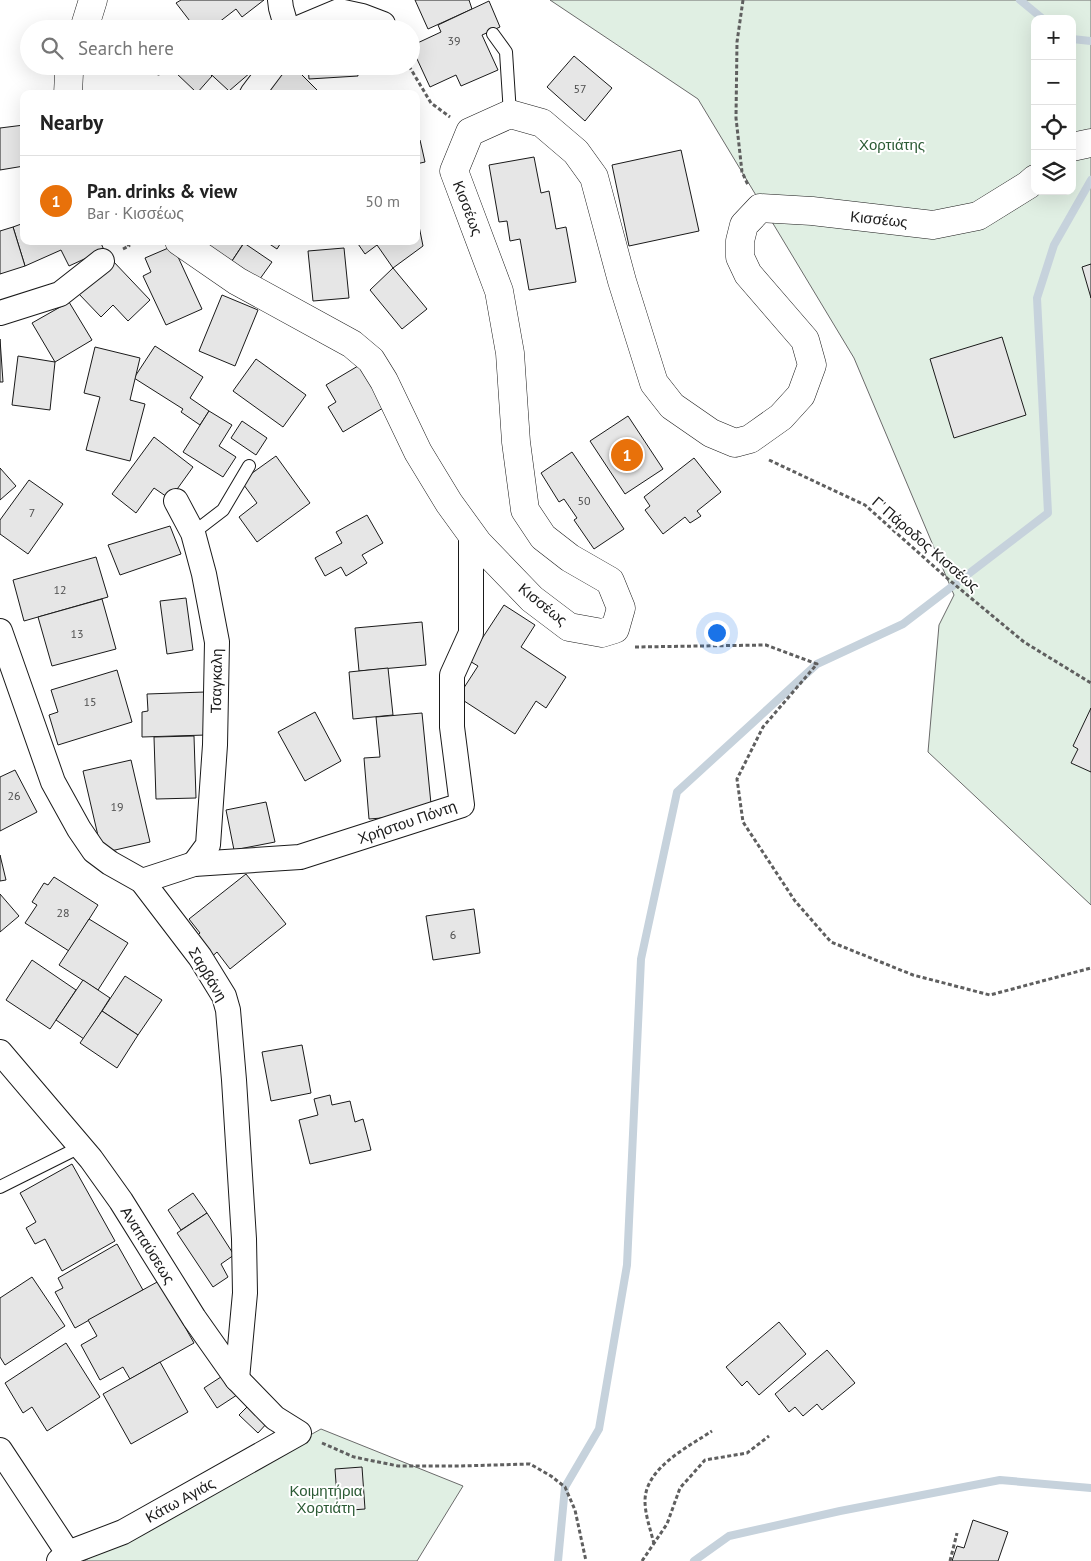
<!DOCTYPE html>
<meta charset="utf-8">
<style>
:root{--surface:#fff;--page:#f6f6f6;--text:#222;--muted:#767676;--line:#e0e0e0;--accent:#ea580c}
body{margin:0;font-family:"PT Sans",sans-serif;background:var(--page);color:var(--text)}
.controls{position:absolute;right:15px;top:15px;display:grid;overflow:hidden;border-radius:10px;box-shadow:0 5px 20px #0002}
.controls button{width:45px;height:45px;display:grid;place-items:center;padding:0;border:0;border-bottom:1px solid var(--line);background:var(--surface);color:var(--text);font:25px sans-serif}
.you{position:absolute;left:716px;top:632px;width:18px;height:18px;margin:-12px;border:4px solid #fff;border-radius:50%;background:#1a73e8;box-shadow:0 0 0 8px #1a73e833}
.badge{display:grid;place-items:center;width:32px;height:32px;border-radius:50%;background:var(--accent);color:#fff;font-size:16px;font-weight:700}
.pin{position:absolute;translate:-50% -50%;border:2px solid #fff;box-shadow:0 1px 5px #0006}
.list{margin:0;padding:0;list-style:none}
h2{display:flex;justify-content:space-between;align-items:center;height:65px;margin:0;padding:0 20px;font-size:21px}
h2 small{font-size:16px;font-weight:400;color:var(--muted)}
.list li{display:grid;grid-template-columns:32px 1fr auto;gap:15px;align-items:center;box-sizing:border-box;height:90px;padding:0 20px;border-top:1px solid var(--line)}
.list b{display:block;font-size:19px;white-space:nowrap}
.list p{margin:0;font-size:16px;white-space:nowrap;color:var(--muted)}
.list em{font-size:16px;font-style:normal;color:var(--muted)}
.icon{flex:none;width:28px;height:28px;fill:none;stroke:currentColor;stroke-width:2;stroke-linecap:round;stroke-linejoin:round}
.map{position:relative;flex:none;width:1091px;height:1561px;overflow:hidden}
.search{position:absolute;background:var(--surface);box-shadow:0 5px 20px #0002;left:20px;top:20px;width:400px;height:55px;display:flex;align-items:center;gap:12px;box-sizing:border-box;padding:0 18px;border-radius:28px;color:var(--muted);font-size:19px}
.panel{position:absolute;background:var(--surface);box-shadow:0 5px 20px #0002;left:20px;top:90px;width:400px;height:155px;border-radius:10px}
.map>svg:first-child{display:block}
</style>
<div class="map">
<svg width="1091" height="1561" viewBox="0 0 1091 1561">
<rect width="100%" height="100%" fill="#fff"/>
<g fill="#e0efe3" stroke="#6a6a6a" fill-rule="evenodd">
<path d="M550 0H1091V905L928 752 939 625 954 595 854 358 698 99ZM1035 19H1072V191H1035Z"/>
<path d="M321 1429 463 1486 417 1561H84Z"/>
</g>
<g fill="none" stroke-linecap="round" stroke-linejoin="round">
<g stroke="#c6d2dc" stroke-width="8">
<path d="M1020 0 1043 19"/>
<path d="M1072 39 1091 41"/>
<path d="M558 1561 565 1487 599 1429 627 1265 641 959 677 792 817 664 903 624 1048 513 1037 298 1054 245 1091 180"/>
<path d="M694 1561 729 1536 840 1511 1000 1480 1091 1488"/>
</g>
</g>
<g fill="#e6e6e6" stroke="#1a1a1a">
<path d="M181 0H264L242 17 236 9 214 26 200 29H196L176 3Z"/>
<path d="M415 0H469L472 9 428 29Z"/>
<path d="M489 1 500 27 482 35 498 70 461 86 456 75 430 87 411 46 441 32 438 25Z"/>
<path d="M228 23 234 29H222Z"/>
<path d="M162 24 165 29H144Z"/>
<path d="M574 56 612 88 585 121 547 87Z"/>
<path d="M140 66H170L171 67 159 75 141 71Z"/>
<path d="M180 66H202L212 76 197 93 175 72Z"/>
<path d="M202 66H258L229 91Z"/>
<path d="M289 66H293L319 92 317 94H262Z"/>
<path d="M308 66H357L358 76 309 79Z"/>
<path d="M24 125V166L0 170V128Z"/>
<path d="M420 140 425 162 416 164V141Z"/>
<path d="M681 150 699 231 629 246 612 165Z"/>
<path d="M534 157 541 193 549 191 556 229 566 227 576 282 529 290 520 239 510 241 507 221 499 222 489 165Z"/>
<path d="M416 211 423 246 393 268 377 245 365 254 356 241H416Z"/>
<path d="M24 223V241H100L104 250 69 266 61 250 25 266 13 227Z"/>
<path d="M13 227 25 266 0 274V231Z"/>
<path d="M197 241H245L230 264Z"/>
<path d="M265 241H282L277 249Z"/>
<path d="M244 243 272 262 257 283 230 264Z"/>
<path d="M173 246 202 309 166 325 143 276 151 272 145 258Z"/>
<path d="M344 248 349 298 313 301 308 251Z"/>
<path d="M112 260 150 300 128 321 113 305 101 317 78 293Z"/>
<path d="M1091 264V298L1082 267Z"/>
<path d="M393 268 427 309 402 329 370 290Z"/>
<path d="M222 295 258 310 235 366 199 351Z"/>
<path d="M69 302 92 340 55 362 32 323Z"/>
<path d="M1002 337 1026 415 954 438 930 359Z"/>
<path d="M0 339 3 382H0Z"/>
<path d="M155 346 203 377 190 398 209 411 200 425 181 412 183 409 134 378Z"/>
<path d="M95 347 140 358 130 400 145 404 130 461 86 450 100 397 84 393Z"/>
<path d="M18 356 55 362 50 410 12 405Z"/>
<path d="M256 359 306 395 283 427 233 391Z"/>
<path d="M363 363 388 405 343 432 328 407 336 402 326 385Z"/>
<path d="M209 411 232 425 219 446 236 457 223 477 183 452Z"/>
<path d="M628 416 663 469 625 494 590 441Z"/>
<path d="M242 421 267 438 256 455 231 438Z"/>
<path d="M154 437 193 467 170 499 154 488 136 513 112 494Z"/>
<path d="M572 452 624 529 594 549 574 520 577 518 564 499 559 502 541 473Z"/>
<path d="M276 456 310 503 257 542 239 517 257 503 241 481Z"/>
<path d="M694 458 721 492 697 511 701 516 690 523 685 517 663 534 645 510 650 506 644 497Z"/>
<path d="M0 468 16 486 0 500Z"/>
<path d="M29 480 63 504 28 554 0 534V520Z"/>
<path d="M367 515 383 543 362 555 367 563 346 576 341 567 325 576 315 558 342 543 336 532Z"/>
<path d="M170 526 181 554 120 575 108 545Z"/>
<path d="M96 557 108 597 24 621 13 580Z"/>
<path d="M186 598 193 650 167 654 160 601Z"/>
<path d="M102 599 116 649 52 666 38 617Z"/>
<path d="M504 605 535 625 521 647 566 677 546 708 536 701 515 734 458 697 478 666 468 660Z"/>
<path d="M422 622 426 665 359 671 355 628Z"/>
<path d="M388 668 393 715 353 719 349 672Z"/>
<path d="M117 670 132 722 58 745 49 715 58 712 51 690Z"/>
<path d="M205 692 206 735 142 737V712L148 711 147 694Z"/>
<path d="M1091 708V772L1071 763 1078 749 1073 746Z"/>
<path d="M315 712 341 761 305 781 278 732Z"/>
<path d="M422 713 432 814 369 819 364 758 380 757 376 717Z"/>
<path d="M194 736 196 798 156 799 154 737Z"/>
<path d="M131 760 150 842 102 853 83 771Z"/>
<path d="M15 770 37 812 0 831V777Z"/>
<path d="M266 802 275 842 234 850 226 810Z"/>
<path d="M0 855 6 880 0 881Z"/>
<path d="M246 874 286 924 230 969 217 952 207 961 191 941 200 933 189 919Z"/>
<path d="M54 877 98 905 69 951 25 923 37 905 32 902 44 883 48 885Z"/>
<path d="M0 894 19 916 0 932Z"/>
<path d="M474 909 480 953 433 960 426 916Z"/>
<path d="M89 919 128 943 98 990 59 965Z"/>
<path d="M32 960 76 990 50 1029 6 1000Z"/>
<path d="M125 976 162 1000 138 1035 102 1011Z"/>
<path d="M83 980 110 998 84 1039 56 1020Z"/>
<path d="M102 1011 138 1035 117 1068 80 1043Z"/>
<path d="M302 1045 311 1093 271 1101 262 1052Z"/>
<path d="M330 1095 332 1105 350 1101 355 1122 363 1119 371 1150 310 1164 299 1120 318 1115 314 1099Z"/>
<path d="M72 1164 115 1241 62 1271 45 1239 35 1244 26 1228 36 1222 20 1193Z"/>
<path d="M193 1193 207 1213 181 1230 168 1210Z"/>
<path d="M207 1213 234 1255 221 1264 228 1277 213 1287 177 1233Z"/>
<path d="M117 1244 143 1290 75 1328 55 1292 63 1288 58 1278Z"/>
<path d="M32 1277 65 1326 5 1365 0 1357V1298Z"/>
<path d="M159 1281 194 1343 130 1379 123 1367 100 1380 81 1345 97 1336 88 1320Z"/>
<path d="M779 1322 806 1354 759 1395 747 1381 742 1386 726 1367Z"/>
<path d="M66 1343 100 1397 47 1431 32 1407 23 1413 5 1383Z"/>
<path d="M827 1350 855 1383 822 1410 817 1404 803 1416 795 1407 789 1412 775 1394Z"/>
<path d="M160 1362 188 1412 131 1444 103 1394Z"/>
<path d="M227 1373 240 1393 217 1408 204 1388Z"/>
<path d="M250 1404 268 1422 258 1433 239 1415Z"/>
<path d="M362 1467 365 1509 338 1511 335 1469Z"/>
<path d="M973 1520 1008 1532 998 1561H952L957 1546 964 1548Z"/>
</g>
<g fill="none" stroke-linecap="round" stroke-linejoin="round">
<defs>
<g id="lane">
<path d="M493 34 506 52 510 114"/>
<path d="M193 533 223 510 249 466"/>
<path d="M0 1187 80 1147"/>
</g>
<g id="street">
<path d="M280 0 281 8 287 29"/>
<path d="M296 29 339 11 362 16 383 24"/>
<path d="M252 94 273 66"/>
<path d="M0 313 60 294 102 261"/>
<path d="M176 501 193 533 204 574 217 642 215 745 208 845 194 864"/>
<path d="M0 631 53 782 79 829 94 851 110 863 142 881 200 957 224 996 228 1010 234 1080 244 1239 245 1293 237 1379"/>
<path d="M142 881 194 864 300 857 462 805 452 727V675L471 633V534"/>
<path d="M0 1052 91 1159 121 1201 194 1318 237 1379 275 1418 299 1433 123 1532 68 1553 59 1561"/>
<path d="M0 1450 68 1553"/>
</g>
<g id="secondary">
<path d="M84 29 93 0"/>
<path d="M68 94 69 73 71 66"/>
<path d="M1072 147 1091 143"/>
<path d="M179 241 237 281 352 344 371 360 384 381 418 452 449 503 478 543 532 599 569 627 602 633 615 629 621 608 610 581 570 558 543 537 525 510 516 442 510 353 499 291 454 171 470 132 510 114 542 123 576 152 594 177 622 281 654 383 672 406 711 433 735 443 750 439 781 417 801 395 812 365 805 340 748 274 740 257V241L744 225 760 208 812 211 933 225 978 216 1028 185 1035 179"/>
</g>
</defs>
<use href="#lane" stroke="#1a1a1a" stroke-width="14"/>
<use href="#street" stroke="#1a1a1a" stroke-width="26"/>
<use href="#secondary" stroke="#1a1a1a" stroke-width="29"/>
<g stroke="#5f5f5f" stroke-width="3" stroke-dasharray="4 2.5" stroke-linecap="butt">
<path d="M743 0 737 42 736 118 742 172 748 185"/>
<path d="M409 66 431 103 450 117"/>
<path d="M123 249 129 246 126 241"/>
<path d="M769 460 865 505 948 579 1024 642 1091 683"/>
<path d="M635 647 766 645 817 664 763 727 737 779 743 822 795 901 831 942 913 975 990 995 1091 968"/>
<path d="M322 1443 354 1457 398 1466H459L530 1464 551 1476 565 1487 575 1510 586 1561"/>
<path d="M654 1544C651 1531 645 1515 645 1501 645 1468 688 1447 712 1431"/>
<path d="M642 1561 667 1524 680 1488 705 1460 747 1453 769 1436"/>
<path d="M950 1561 957 1533"/>
</g>
<use href="#lane" stroke="#fff" stroke-width="12"/>
<use href="#street" stroke="#fff" stroke-width="24"/>
<use href="#secondary" stroke="#fff" stroke-width="28"/>
</g>
<g text-anchor="middle" dominant-baseline="central" stroke-width="4" stroke-linejoin="round" paint-order="stroke">
<g font-size="12" fill="#4d4d4d">
<text x="454" y="40">39</text>
<text x="580" y="88">57</text>
<text x="584" y="500">50</text>
<text x="32" y="512">7</text>
<text x="60" y="589">12</text>
<text x="77" y="633">13</text>
<text x="90" y="701">15</text>
<text x="14" y="795">26</text>
<text x="117" y="806">19</text>
<text x="63" y="912">28</text>
<text x="453" y="934">6</text>
</g>
<g font-size="15" fill="#2b5a34" stroke="#fff">
<text x="892" y="144">Χορτιάτης</text>
<text x="326" y="1490">Κοιμητήρια<tspan x="326" dy="17">Χορτιάτη</tspan></text>
</g>
<g font-size="15" fill="#1a1a1a" stroke="#fff">
<text transform="translate(468 208) rotate(69)">Κισσέως</text>
<text transform="translate(879 219) rotate(6)">Κισσέως</text>
<text transform="translate(926 544) rotate(41)">Γ' Πάροδος Κισσέως</text>
<text transform="translate(543 604) rotate(39)">Κισσέως</text>
<text transform="translate(216 681) rotate(-89)">Τσαγκαλη</text>
<text transform="translate(407 822) rotate(-19)">Χρήστου Πόντη</text>
<text transform="translate(208 974) rotate(59)">Σαρβάνη</text>
<text transform="translate(148 1245) rotate(58)">Αναπαύσεως</text>
<text transform="translate(180 1500) rotate(-29)">Κάτω Αγιάς</text>
</g>
</g>
</svg>
<div class="controls">
<button>+</button>
<button>−</button>
<button><svg class="icon" aria-label="locate" viewBox="0 0 24 24"><circle cx="12" cy="12" r="6"/><path d="M12 2v4M12 18v4M2 12h4M18 12h4"/></svg></button>
<button><svg class="icon" aria-label="layers" viewBox="0 0 24 24"><path d="M12 4l9 5-9 5-9-5zM3 14l9 5 9-5"/></svg></button>
</div>
<div class="you"></div>
<div class="pin badge" style="left:627px;top:455px;background:#e8710a">1</div>
<div class="search"><svg class="icon" aria-label="search" viewBox="0 0 24 24"><circle cx="10" cy="10" r="6"/><path d="M15 15l6 6"/></svg>Search here</div>
<section class="panel">
<h2>Nearby<small></small></h2>
<ul class="list">
<li><span class="badge" style="background:#e8710a">1</span><div><b>Pan. drinks &amp; view</b><p>Bar · Κισσέως</p></div><em>50 m</em></li>
</ul>
</section>
</div>
